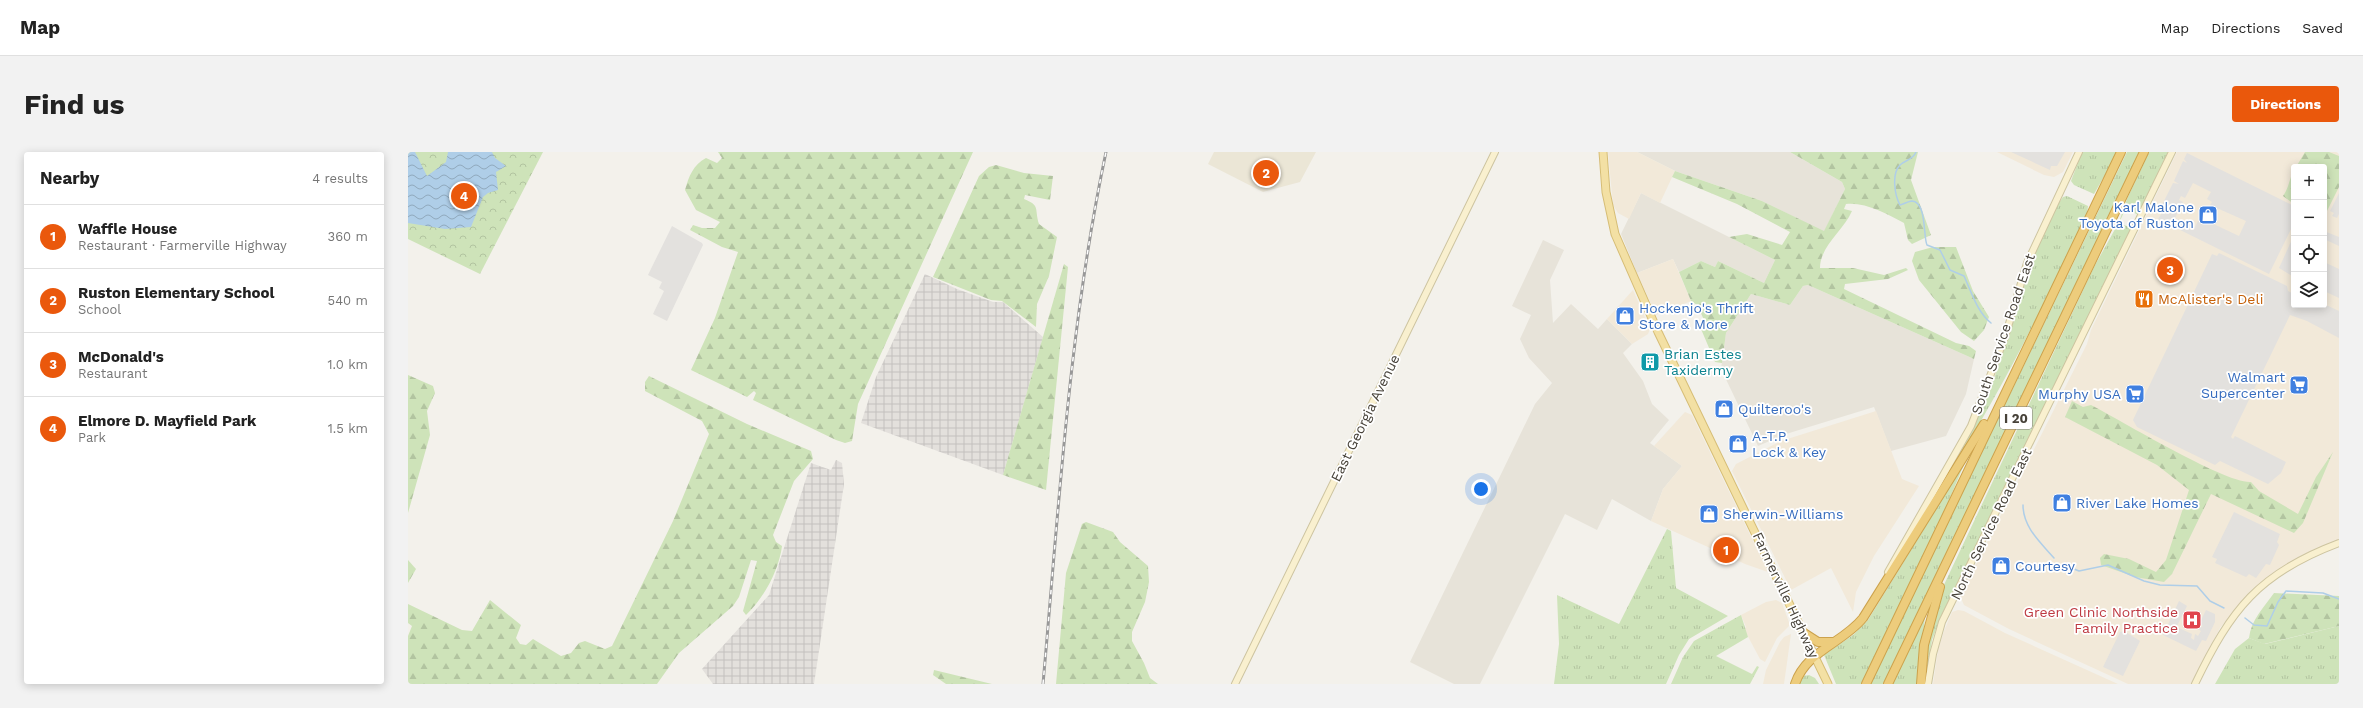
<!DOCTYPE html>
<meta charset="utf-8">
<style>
:root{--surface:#fff;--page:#f2f2f2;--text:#222;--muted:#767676;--line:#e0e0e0;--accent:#ea580c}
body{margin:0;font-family:"Work Sans",sans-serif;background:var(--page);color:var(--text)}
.controls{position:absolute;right:12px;top:12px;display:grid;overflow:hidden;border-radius:4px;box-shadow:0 2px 10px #0003}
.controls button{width:36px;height:36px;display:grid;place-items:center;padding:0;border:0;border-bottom:1px solid var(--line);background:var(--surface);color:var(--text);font:20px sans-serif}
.you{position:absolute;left:1073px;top:337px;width:14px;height:14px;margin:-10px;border:3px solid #fff;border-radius:50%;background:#1a73e8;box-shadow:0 0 0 6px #1a73e833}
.badge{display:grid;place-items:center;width:26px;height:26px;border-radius:50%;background:var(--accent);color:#fff;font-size:13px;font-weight:700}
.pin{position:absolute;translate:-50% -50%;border:2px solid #fff;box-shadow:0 1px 4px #0006}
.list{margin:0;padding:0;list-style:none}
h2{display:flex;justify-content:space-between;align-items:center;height:52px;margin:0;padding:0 16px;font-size:17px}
h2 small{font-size:13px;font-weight:400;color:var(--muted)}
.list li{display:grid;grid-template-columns:26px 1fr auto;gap:12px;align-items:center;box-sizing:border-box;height:64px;padding:0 16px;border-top:1px solid var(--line)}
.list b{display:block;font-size:15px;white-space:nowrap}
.list p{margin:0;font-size:13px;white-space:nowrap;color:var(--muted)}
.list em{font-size:13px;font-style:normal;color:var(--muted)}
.icon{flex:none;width:22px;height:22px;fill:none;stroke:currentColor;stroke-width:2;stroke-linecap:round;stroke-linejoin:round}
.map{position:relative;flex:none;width:1931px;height:532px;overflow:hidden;border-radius:4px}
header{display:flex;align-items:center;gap:24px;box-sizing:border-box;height:56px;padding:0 20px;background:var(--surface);border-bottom:1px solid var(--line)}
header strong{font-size:19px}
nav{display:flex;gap:22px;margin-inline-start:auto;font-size:14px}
.intro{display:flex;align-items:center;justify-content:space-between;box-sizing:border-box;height:96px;padding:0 24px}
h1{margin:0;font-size:28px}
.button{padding:10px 18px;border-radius:4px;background:var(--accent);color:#fff;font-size:14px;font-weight:700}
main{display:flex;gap:24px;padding:0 24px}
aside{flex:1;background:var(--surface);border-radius:4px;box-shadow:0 2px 10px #0003}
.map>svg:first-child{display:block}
</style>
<header>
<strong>Map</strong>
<nav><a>Map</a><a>Directions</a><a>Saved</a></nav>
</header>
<div class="intro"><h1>Find us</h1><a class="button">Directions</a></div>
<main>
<aside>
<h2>Nearby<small>4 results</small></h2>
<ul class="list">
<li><span class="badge">1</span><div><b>Waffle House</b><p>Restaurant · Farmerville Highway</p></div><em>360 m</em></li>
<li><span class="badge">2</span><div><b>Ruston Elementary School</b><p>School</p></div><em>540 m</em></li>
<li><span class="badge">3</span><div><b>McDonald's</b><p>Restaurant</p></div><em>1.0 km</em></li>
<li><span class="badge">4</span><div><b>Elmore D. Mayfield Park</b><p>Park</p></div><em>1.5 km</em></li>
</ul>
</aside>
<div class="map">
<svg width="1931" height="532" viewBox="0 0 1931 532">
<defs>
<pattern id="industrial-grid" width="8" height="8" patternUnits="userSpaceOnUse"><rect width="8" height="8" fill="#e3e0dc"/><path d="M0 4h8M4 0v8" fill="none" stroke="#c4c1be"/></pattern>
<pattern id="grass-tufts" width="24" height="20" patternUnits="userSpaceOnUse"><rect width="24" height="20" fill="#cee3b9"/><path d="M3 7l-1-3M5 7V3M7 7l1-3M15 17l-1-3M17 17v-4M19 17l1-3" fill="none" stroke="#b2c4a0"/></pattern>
<pattern id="forest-firs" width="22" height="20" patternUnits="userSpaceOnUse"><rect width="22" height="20" fill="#cee3b9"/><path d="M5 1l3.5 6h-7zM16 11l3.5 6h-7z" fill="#b2c4a0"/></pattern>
<pattern id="park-crowns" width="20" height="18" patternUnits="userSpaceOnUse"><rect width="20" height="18" fill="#cee3b9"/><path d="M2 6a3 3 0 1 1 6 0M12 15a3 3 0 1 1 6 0" fill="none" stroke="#b2c4a0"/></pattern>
<pattern id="water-waves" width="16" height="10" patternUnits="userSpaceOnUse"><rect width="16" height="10" fill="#afcee8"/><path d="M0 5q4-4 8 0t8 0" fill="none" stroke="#90a9bd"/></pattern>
</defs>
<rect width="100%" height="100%" fill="#f3f1eb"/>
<g fill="#e7e3d9">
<path d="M1229 0H1382L1434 30 1437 37 1416 80 1354 49 1267 19Z"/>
<path d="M1233 41 1367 108 1356 131 1310 109 1307 115 1293 109 1271 120 1265 107 1229 121 1213 82Z"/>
<path d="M1135 88 1156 98 1142 128 1145 171 1163 152 1190 177 1199 167 1224 192 1215 201 1235 229 1244 252 1261 268 1242 291 1274 314 1255 337 1243 369 1204 347 1189 378 1157 362 1072 532H1046L1002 510 1127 252 1144 231 1121 206 1112 187 1123 163 1104 154Z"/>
<path d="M1400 133 1566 207 1558 242 1538 284 1483 299 1466 255 1378 282 1350 294 1313 217 1318 181 1343 142 1382 153 1395 134Z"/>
</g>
<g fill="#f2e9d9" fill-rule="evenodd">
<path d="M1200 0H1229L1267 19 1252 51 1233 41 1221 67 1210 61 1205 53Z"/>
<path d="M1589 0H1665L1655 20 1646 25 1636 23Z"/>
<path d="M1769 0H1931V387L1883 409 1844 438 1812 476 1783 532H1720L1601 477 1556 453 1552 444 1679 192 1683 178ZM1886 15H1916V153H1886Z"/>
<path d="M1265 107 1283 149 1248 163 1229 121Z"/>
<path d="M1225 138 1242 177 1240 182 1224 192 1199 167Z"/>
<path d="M1468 259 1494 327 1511 334 1466 404 1448 440 1445 460 1423 416 1383 438 1324 319 1328 312 1373 289Z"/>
<path d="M1277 260 1284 263 1360 420 1337 412 1243 369 1255 337 1274 314 1246 294Z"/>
<path d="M1368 448 1374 451 1382 473 1369 486 1357 510 1352 507 1336 477 1338 475 1333 463 1358 450Z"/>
<path d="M1550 458 1556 459 1597 481 1710 532H1525L1530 498 1536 479 1544 460Z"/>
<path d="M1383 482 1376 532H1355L1358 518 1372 490 1376 485Z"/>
</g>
<g fill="url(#industrial-grid)">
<path d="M517 122 549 137 585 150H595L635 185 595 323 453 271 468 225Z"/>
<path d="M428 308 434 311 436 332 406 532H305L294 517 361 443 403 311 423 318Z"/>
</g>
<path fill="#ebe6d6" d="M806 0H908L892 30 855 40 800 12Z"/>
<g fill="url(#grass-tufts)">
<path d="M1674 0H1710L1686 42 1666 33 1663 29Z"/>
<path d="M1719 0H1732L1475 532H1462Z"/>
<path d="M1741 0H1760L1730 63 1718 56 1711 71 1724 76 1534 462 1524 488 1517 531V501L1534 437 1686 115 1711 70 1719 47Z"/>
<path d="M1659 44 1680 54 1679 62C1636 154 1590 246 1535 331L1557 292 1582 239 1628 98 1650 52 1655 45Z"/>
<path d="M1557 310 1539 353 1453 532H1428L1416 503 1445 483 1460 468Z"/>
<path d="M1259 377 1263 379 1268 436 1320 464 1281 487 1271 503 1258 532H1146L1151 492 1149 443 1211 472Z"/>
<path d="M1333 463 1340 485 1308 504 1344 522 1349 514 1351 515 1342 532H1263L1275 505 1286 489Z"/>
<path d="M1517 464 1510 532H1484Z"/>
<path d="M1931 474V532H1807L1827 497 1841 486 1857 492Z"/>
<path d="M1401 523 1407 526 1411 532H1389L1395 524Z"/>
</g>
<g fill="url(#forest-firs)">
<path d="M310 0H565L450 252 444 289 437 291 428 288 345 248 348 241 346 239 339 245 283 218 307 166 330 100 314 95 282 78 285 73 294 76H307L312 70 288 58 277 38C281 24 285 13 298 6L309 11 314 6Z"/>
<path d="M1382 0H1510L1503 28 1523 83 1504 92 1500 88 1496 71C1479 62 1458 50 1438 52L1436 57 1444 59C1436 78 1412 94 1412 116H1445L1476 123 1498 116 1500 118 1480 127 1437 132 1436 137 1548 191 1561 194 1568 199 1566 207 1400 133 1395 134 1382 153 1343 142 1318 181 1314 211 1307 210 1293 177 1298 172 1289 153 1283 149 1271 120 1293 109 1307 115 1310 109 1356 131 1367 108 1321 85 1339 82 1374 93 1382 80 1329 52 1264 25 1267 19 1354 49 1416 79 1437 37 1434 30Z"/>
<path d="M1897 0H1921L1931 4V35L1916 65V15H1888Z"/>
<path d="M588 13 616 21 645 24 642 48 617 43 616 47C633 54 626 56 631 72L649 85 641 124 629 152 628 175 594 149 583 148 525 125 571 24 581 15Z"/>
<path d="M1886 18V52L1875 44C1881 36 1881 27 1886 18Z"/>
<path d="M1525 95H1548L1565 139 1581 165 1576 178 1566 189 1553 180 1511 128 1504 109 1507 100Z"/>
<path d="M656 112 660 115 638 338 595 323Z"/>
<path d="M0 223 25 234 27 241 19 259 22 283 0 361Z"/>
<path d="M241 224 339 272 403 299 405 307 386 329 365 383 368 390 374 394C371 418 356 446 338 463L335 459 349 409 343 408 331 445 325 454 271 501 249 532H0V484L4 474 0 471V452L54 478 64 479 82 448 113 473 108 486 112 492 118 493 125 487 153 504 163 501 171 491 177 489 197 497 204 494 265 369 301 282 294 269 237 239V230Z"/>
<path d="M1664 249 1675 255 1683 253C1712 268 1818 332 1843 330L1851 339 1890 362 1908 325 1925 300 1895 371 1886 381 1803 342 1764 422 1756 430 1727 425 1693 413 1692 406 1696 402 1721 407 1748 420 1758 408 1781 338 1749 313 1657 265Z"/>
<path d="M678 370 705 380 712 390 740 414 741 430 737 450 724 480V489L736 511 742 526 750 532H648L658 421 674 372Z"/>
<path d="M0 408 8 417 0 431Z"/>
<path d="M1866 441 1931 444V474L1856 492 1841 486C1843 468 1856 455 1866 441Z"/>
<path d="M526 518 584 532H538L525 523Z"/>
</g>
<path fill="url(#park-crowns)" d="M0 0H135L72 122 0 87Z"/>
<g fill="#e3e1de" fill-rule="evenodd">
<path d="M1603 0H1657L1649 14H1643L1642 18Z"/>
<path d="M1779 1 1886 54V71L1861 122 1750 67 1756 58 1753 55 1755 50 1760 51 1756 49 1765 31 1771 32 1766 29 1775 9 1779 11 1776 7ZM1785 31 1803 40 1799 47 1804 50 1802 53 1838 69 1831 84 1795 67 1793 70 1790 69 1787 75 1767 66 1775 50 1771 48 1773 44 1777 46Z"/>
<path d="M1931 41V62L1929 66 1924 64 1926 61 1922 59Z"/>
<path d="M264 74 294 91 295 93 259 169 245 162 256 139 251 136 254 130 240 123Z"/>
<path d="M1916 79 1931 85V94L1916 87Z"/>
<path d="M1886 83V125L1871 116Z"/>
<path d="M1811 101 1879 134 1880 139 1886 142V153L1916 152 1931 159V186L1899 169 1882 163 1823 285 1825 287 1827 284 1878 310 1873 321 1860 332 1812 309 1807 313 1729 275 1725 268 1804 102 1809 104Z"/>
<path d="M1916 110 1931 117V146L1916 139Z"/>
<path d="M1826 360 1872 382 1869 390 1871 393 1862 413 1858 412 1848 426 1841 422 1838 425 1807 411 1809 407 1804 405Z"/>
<path d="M1771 449 1779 454 1767 478 1770 479 1771 476 1784 482 1783 486 1786 488 1787 482 1790 484 1793 479 1790 477 1795 474 1791 472 1798 458 1807 462V470L1798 489 1794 488 1788 499 1755 483Z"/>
<path d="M1716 479 1732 489 1715 524 1695 515 1712 480Z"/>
</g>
<path fill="url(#water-waves)" d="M0 0H7L19 24 38 10 40 0H84L87 6 98 14 88 20 90 38 80 41 75 45 63 75 37 77 0 71Z"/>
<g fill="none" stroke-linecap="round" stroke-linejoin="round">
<g stroke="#afcee8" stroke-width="1.5">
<path d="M1508 0C1505 8 1497 8 1492 13 1483 22 1487 44 1492 53 1496 52 1501 49 1504 49 1519 50 1515 85 1519 93L1532 98 1542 118 1556 124C1563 139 1569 160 1583 171"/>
<path d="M1615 353C1615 375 1632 390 1646 406"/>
<path d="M1656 413 1671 419 1700 413 1736 429 1752 433 1789 434 1802 449 1816 456"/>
<path d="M1837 466 1846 473 1859 474 1870 450 1878 439 1915 441 1931 447"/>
</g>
<defs>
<g id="secondary">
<path d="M1480 420 1563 274 1597 185 1619 111 1671 0"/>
<path d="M827 532 1087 0"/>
<path d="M1520 532 1525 502 1534 470 1764 0"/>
<path d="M1787 532C1823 457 1851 421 1931 391"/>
</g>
<path id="primary" d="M1195 0 1198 40 1207 82 1250 180 1420 532"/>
<g id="highway">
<path d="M1396 481 1410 490H1425"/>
<path d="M1387 532C1398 499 1435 491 1455 466L1576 272"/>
<path d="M1458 532 1713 0"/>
<path d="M1480 532 1736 0"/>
<path d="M1513 532 1516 493 1532 435"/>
</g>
</defs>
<use href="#secondary" stroke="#cdc4a0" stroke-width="8"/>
<use href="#primary" stroke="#d6bd76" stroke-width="9"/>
<use href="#highway" stroke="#cca24c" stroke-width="10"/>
<use href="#secondary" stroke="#f9f0cf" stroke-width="6"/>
<use href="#primary" stroke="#f3e0a4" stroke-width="7"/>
<use href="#highway" stroke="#edcc7c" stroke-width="8"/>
<defs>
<path id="rail" d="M635 532C651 354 661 175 698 0"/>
</defs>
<use href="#rail" stroke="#989898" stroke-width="3"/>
<use href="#rail" stroke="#fff" stroke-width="1.5" stroke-dasharray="4.5" stroke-linecap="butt"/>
</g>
<defs>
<symbol id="shop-square" viewBox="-11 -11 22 22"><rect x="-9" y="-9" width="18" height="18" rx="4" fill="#3f7fe0" stroke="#fff"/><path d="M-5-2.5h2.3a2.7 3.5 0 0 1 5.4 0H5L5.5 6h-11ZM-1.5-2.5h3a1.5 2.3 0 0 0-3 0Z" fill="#fff"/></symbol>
<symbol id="restaurant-square" viewBox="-11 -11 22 22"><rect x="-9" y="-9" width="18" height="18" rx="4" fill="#e8710a" stroke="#fff"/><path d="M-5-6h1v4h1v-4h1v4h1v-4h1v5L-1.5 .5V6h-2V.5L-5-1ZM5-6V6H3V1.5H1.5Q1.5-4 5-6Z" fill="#fff"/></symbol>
<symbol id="building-square" viewBox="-11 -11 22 22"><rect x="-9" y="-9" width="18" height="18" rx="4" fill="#0f9aa8" stroke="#fff"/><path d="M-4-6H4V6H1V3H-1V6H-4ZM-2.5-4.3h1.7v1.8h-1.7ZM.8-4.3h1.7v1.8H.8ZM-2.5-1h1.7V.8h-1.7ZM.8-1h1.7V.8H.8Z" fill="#fff"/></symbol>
<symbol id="supermarket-square" viewBox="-11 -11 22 22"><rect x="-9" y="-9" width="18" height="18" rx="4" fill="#3f7fe0" stroke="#fff"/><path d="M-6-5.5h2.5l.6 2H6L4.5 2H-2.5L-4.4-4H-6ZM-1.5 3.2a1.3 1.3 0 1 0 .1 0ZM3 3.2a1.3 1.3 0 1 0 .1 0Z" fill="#fff"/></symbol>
<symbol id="hospital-square" viewBox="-11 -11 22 22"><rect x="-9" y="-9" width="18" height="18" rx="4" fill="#e0444e" stroke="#fff"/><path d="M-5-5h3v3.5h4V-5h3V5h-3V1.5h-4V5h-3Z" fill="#fff"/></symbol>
</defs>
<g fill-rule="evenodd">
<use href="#shop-square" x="1789" y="52" width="22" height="22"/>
<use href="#restaurant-square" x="1725" y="136" width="22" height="22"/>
<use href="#shop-square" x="1206" y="153" width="22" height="22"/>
<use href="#building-square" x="1231" y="199" width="22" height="22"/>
<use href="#supermarket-square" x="1880" y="222" width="22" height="22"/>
<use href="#supermarket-square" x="1716" y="231" width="22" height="22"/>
<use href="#shop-square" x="1305" y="246" width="22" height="22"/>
<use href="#shop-square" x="1319" y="281" width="22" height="22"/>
<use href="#shop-square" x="1643" y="340" width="22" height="22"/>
<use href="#shop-square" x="1290" y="351" width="22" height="22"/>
<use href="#shop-square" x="1582" y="403" width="22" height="22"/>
<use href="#hospital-square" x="1773" y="457" width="22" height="22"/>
</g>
<g text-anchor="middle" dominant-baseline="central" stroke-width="3.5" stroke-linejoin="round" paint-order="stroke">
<rect fill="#fff" stroke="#7e7b74" stroke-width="1" x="1592" y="255" width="32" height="22" rx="3"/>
<g font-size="13" font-weight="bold" fill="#474239">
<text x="1608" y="266">I 20</text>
</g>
<g font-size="14" fill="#366cbe" stroke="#fff" text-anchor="start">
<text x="1786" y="55" text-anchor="end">Karl Malone<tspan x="1786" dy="16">Toyota of Ruston</tspan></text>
<text x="1231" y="156">Hockenjo's Thrift<tspan x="1231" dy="16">Store &amp; More</tspan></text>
<text x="1877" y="225" text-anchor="end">Walmart<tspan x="1877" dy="16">Supercenter</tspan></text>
<text x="1713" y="242" text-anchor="end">Murphy USA</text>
<text x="1330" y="257">Quilteroo's</text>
<text x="1344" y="284">A-T.P.<tspan x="1344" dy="16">Lock &amp; Key</tspan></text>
<text x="1668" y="351">River Lake Homes</text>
<text x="1315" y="362">Sherwin-Williams</text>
<text x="1607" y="414">Courtesy</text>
</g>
<g font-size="14" fill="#c56008" stroke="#fff" text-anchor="start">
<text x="1750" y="147">McAlister's Deli</text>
</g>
<g font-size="14" fill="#474239" stroke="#fff">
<text transform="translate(1595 182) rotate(-71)">South Service Road East</text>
<text transform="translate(957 266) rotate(-64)">East Georgia Avenue</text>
<text transform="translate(1583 372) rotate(-64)">North Service Road East</text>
<text transform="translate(1378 443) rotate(65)">Farmerville Highway</text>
</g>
<g font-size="14" fill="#0d838f" stroke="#fff" text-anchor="start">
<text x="1256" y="202">Brian Estes<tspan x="1256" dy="16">Taxidermy</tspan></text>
</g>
<g font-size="14" fill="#be3a42" stroke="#fff" text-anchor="end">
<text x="1770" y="460">Green Clinic Northside<tspan x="1770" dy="16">Family Practice</tspan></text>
</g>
</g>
</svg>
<div class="controls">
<button>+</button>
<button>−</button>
<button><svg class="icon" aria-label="locate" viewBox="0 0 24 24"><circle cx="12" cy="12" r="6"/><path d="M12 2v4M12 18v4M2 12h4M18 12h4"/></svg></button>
<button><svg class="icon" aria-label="layers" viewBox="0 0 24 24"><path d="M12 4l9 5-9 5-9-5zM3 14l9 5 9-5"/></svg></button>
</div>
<div class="you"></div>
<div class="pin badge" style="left:1318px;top:398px">1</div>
<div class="pin badge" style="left:858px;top:21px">2</div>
<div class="pin badge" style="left:1762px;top:118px">3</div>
<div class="pin badge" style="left:56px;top:44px">4</div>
</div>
</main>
